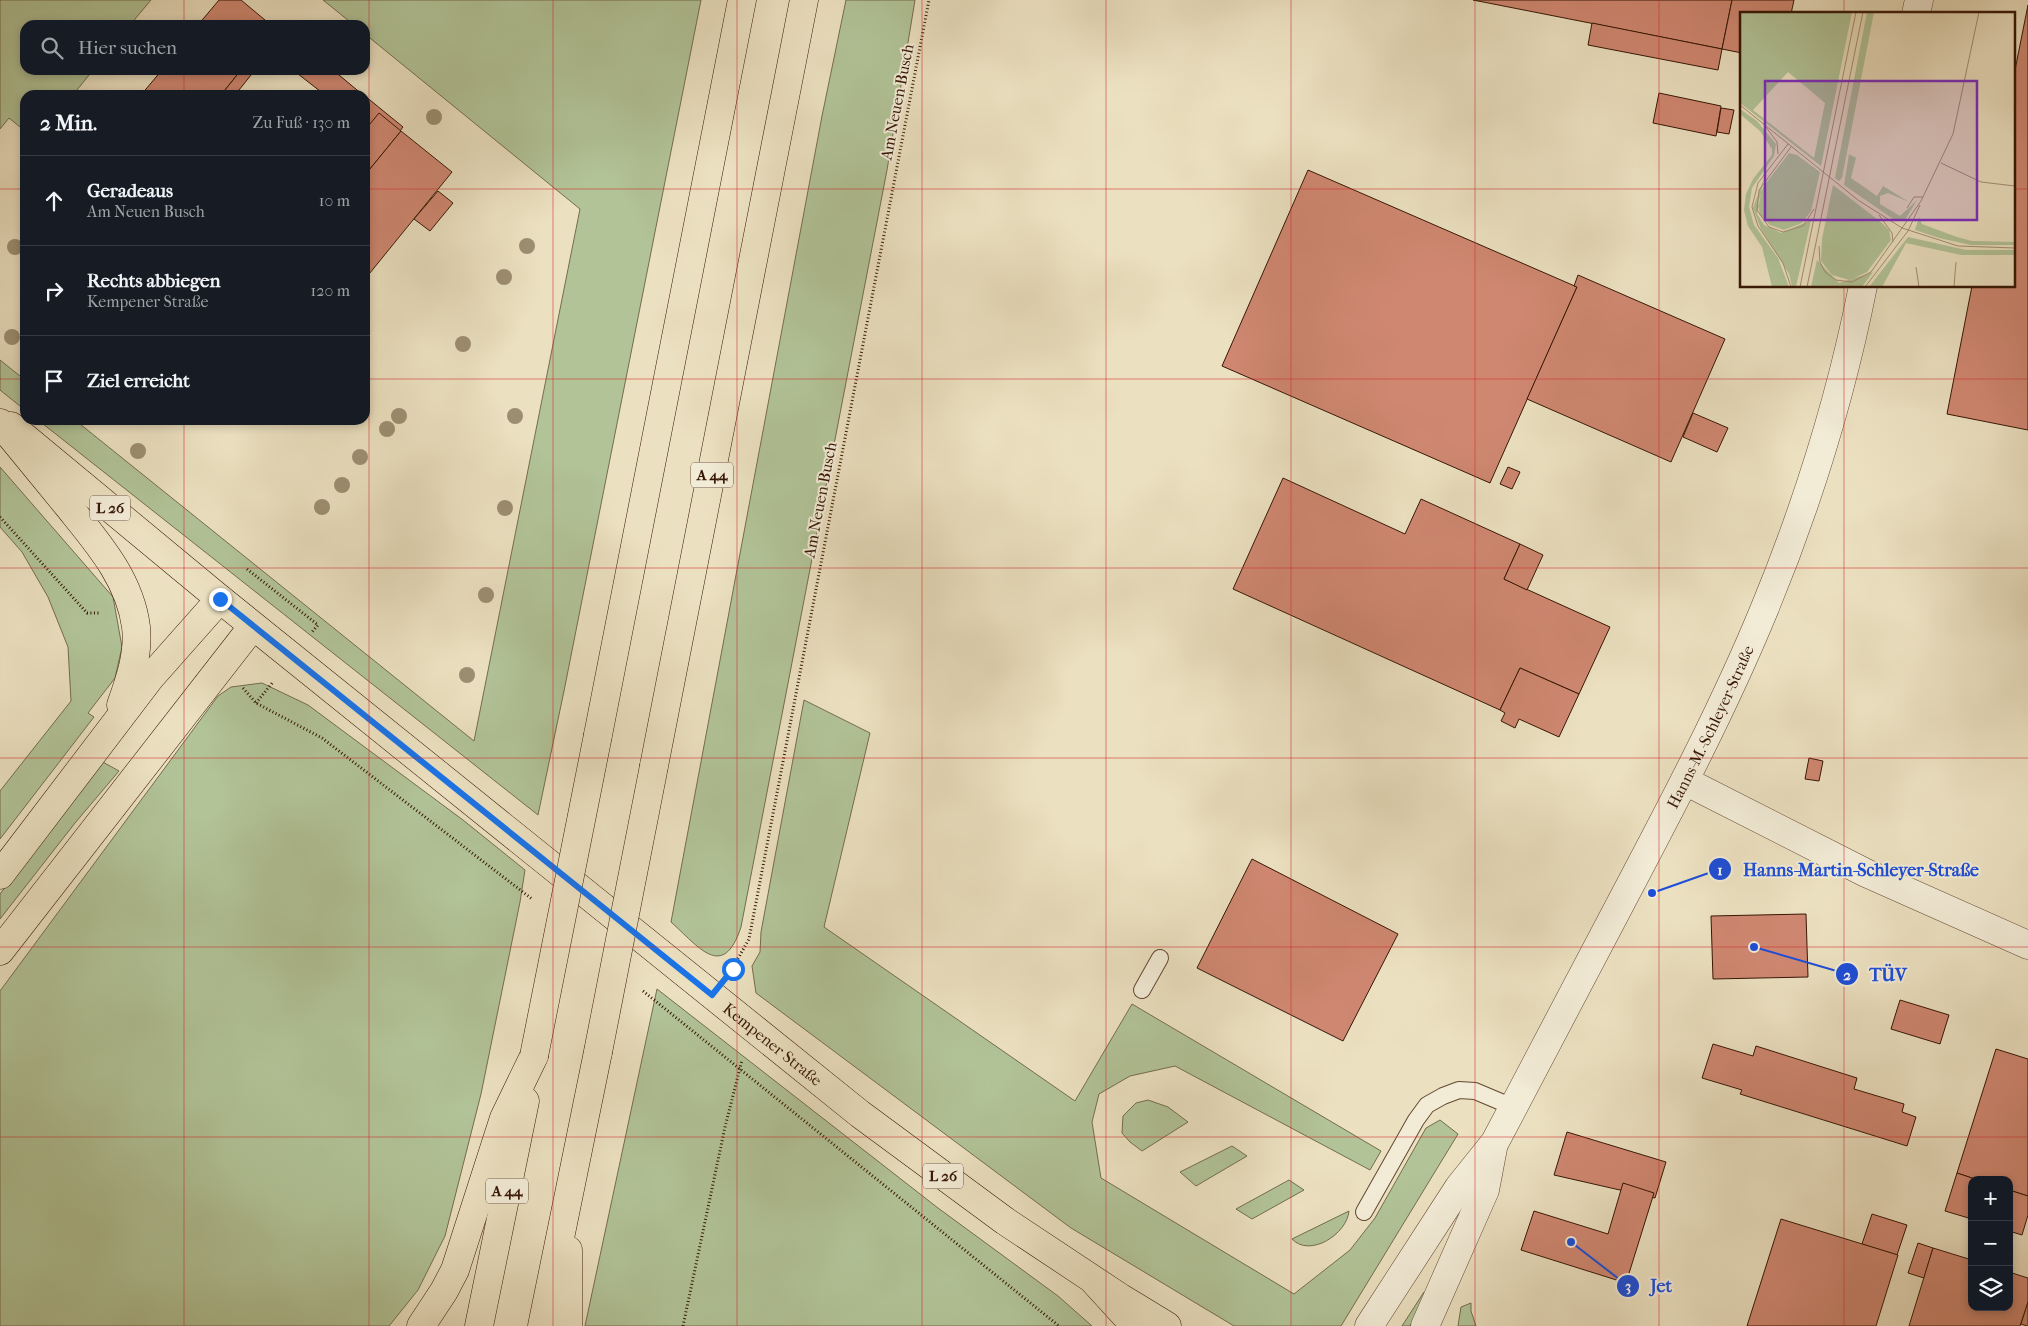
<!DOCTYPE html>
<html lang="de">
<meta charset="utf-8">
<style>
:root{--surface:#171b24;--page:#242831;--text:#f1f3f6;--muted:#9ea1a6;--line:#363941}
body{margin:0;font-family:"IM FELL French Canon",serif;background:var(--page);color:var(--text)}
.controls{position:absolute;right:15px;bottom:15px;display:grid;overflow:hidden;border-radius:10px;box-shadow:0 2px 8px #0003}
.controls button{width:45px;height:45px;display:grid;place-items:center;padding:0;border:0;border-bottom:1px solid var(--line);background:var(--surface);color:var(--text);font:25px sans-serif}
.stop{position:absolute;width:15px;height:15px;margin:-11px;border:4px solid #1a73e8;border-radius:50%;background:#fff}
.stop.end{background:#1a73e8;border-color:#fff;box-shadow:0 1px 5px #0008}
.list{margin:0;padding:0;list-style:none}
h2{display:flex;justify-content:space-between;align-items:center;height:65px;margin:0;padding:0 20px;font-size:21px}
h2 small{font-size:16px;font-weight:400;color:var(--muted)}
.list li{display:grid;grid-template-columns:32px 1fr auto;gap:15px;align-items:center;box-sizing:border-box;height:90px;padding:0 20px;border-top:1px solid var(--line)}
.list b{display:block;font-size:19px;white-space:nowrap}
.list p{margin:0;font-size:16px;white-space:nowrap;color:var(--muted)}
.list em{font-size:16px;font-style:normal;color:var(--muted)}
.icon{flex:none;width:28px;height:28px;fill:none;stroke:currentColor;stroke-width:2;stroke-linecap:round;stroke-linejoin:round}
.map{position:relative;flex:none;width:2028px;height:1326px;overflow:hidden}
.search{position:absolute;background:var(--surface);box-shadow:0 2px 8px #0003;left:20px;top:20px;width:350px;height:55px;display:flex;align-items:center;gap:12px;box-sizing:border-box;padding:0 18px;border-radius:15px;color:var(--muted);font-size:19px}
.panel{position:absolute;background:var(--surface);box-shadow:0 2px 8px #0003;left:20px;top:90px;width:350px;height:335px;border-radius:15px}
.map>svg:first-child{display:block}
</style>
<div class="map">
<svg width="2028" height="1326" viewBox="0 0 2028 1326">
<rect width="100%" height="100%" fill="#ebe0c0"/>
<filter id="stains"><feTurbulence type="fractalNoise" baseFrequency=".004" numOctaves="4"/><feColorMatrix values="0 0 0 0 .2 0 0 0 0 .09 0 0 0 0 .02 0 0 0 .5 -.17"/></filter>
<radialGradient id="worn" r=".72"><stop offset=".6" stop-color="#630" stop-opacity="0"/><stop offset="1" stop-color="#630" stop-opacity=".3"/></radialGradient>
<g fill="#b1c397" stroke="#746c4e">
<path d="M0 0H151L130 25H25V70H93L73 95H25V131L9 118 0 129Z"/>
<path d="M323 0H701L564 691 538 815 38 420H75L474 741 580 209 365 34V25H354Z"/>
<path d="M846 0H915L887 170 741 927C723 982 698 946 671 922L822 116Z"/>
<path d="M0 360 25 380V410L0 390Z"/>
<path d="M0 467 113 597 122 647 115 678 88 713 94 717 0 839V791L71 701 68 647 48 597 22 552 0 527Z"/>
<path d="M262 683 308 705 463 820 525 870 520 902 481 1094 445 1236 418 1290 389 1326H0V991L218 696 231 687Z"/>
<path d="M804 700 870 733 824 927 1075 1101 1132 1004 1381 1151 1370 1170 1175 1066 1130 1076 1099 1094 1092 1122 1101 1178 1294 1294 1350 1250 1375 1218 1426 1128 1440 1120 1458 1134 1341 1326H1234L1071 1228 756 993 752 966 760 952 761 932Z"/>
<path d="M101 761 119 771 75 823 0 919V894Z"/>
<path d="M657 989 938 1208 1058 1296 1092 1326H585Z"/>
<path d="M1148 1100 1168 1107 1188 1122 1142 1151 1130 1142 1122 1133 1123 1116 1136 1103Z"/>
<path d="M1232 1146 1247 1156 1196 1186 1180 1172Z"/>
<path d="M1289 1180 1304 1190 1252 1219 1236 1209Z"/>
<path d="M1349 1211C1347 1234 1310 1258 1292 1239Z"/>
<path d="M1424 1292 1428 1294 1410 1326H1402Z"/>
<path d="M1471 1303V1311L1476 1326H1458L1461 1307Z"/>
</g>
<g fill="#cf8771" stroke="#361604">
<path d="M219 0H241L271 25H198Z"/>
<path d="M1473 0H1732L1722 49Z"/>
<path d="M1732 0H1794L1791 14H1742V53L1722 49Z"/>
<path d="M2028 5V430L1947 414 1972 286H2014V75Z"/>
<path d="M1592 23 1722 49 1718 70 1588 45Z"/>
<path d="M162 70H241L221 95H141Z"/>
<path d="M241 70H255L235 95H221Z"/>
<path d="M293 70H333L363 95H325Z"/>
<path d="M1659 93 1721 106 1716 136 1653 123Z"/>
<path d="M365 96 403 127 388 146 365 127Z"/>
<path d="M1721 108 1734 110 1729 134 1717 132Z"/>
<path d="M379 113 401 131 365 175V130Z"/>
<path d="M401 131 452 172 365 279V175Z"/>
<path d="M1308 170 1577 287 1490 483 1222 366Z"/>
<path d="M438 191 453 203 430 231 414 219Z"/>
<path d="M1578 275 1725 339 1671 462 1527 399 1577 287 1574 286Z"/>
<path d="M1693 413 1728 428 1717 452 1683 437Z"/>
<path d="M1508 467 1520 472 1512 489 1500 484Z"/>
<path d="M1283 478 1405 534 1421 499 1520 544 1504 579 1610 627 1579 694 1520 668 1500 710 1233 589Z"/>
<path d="M1520 544 1543 555 1527 590 1504 579Z"/>
<path d="M1520 668 1579 694 1559 737 1519 719 1515 728 1501 721 1505 713 1500 710Z"/>
<path d="M1809 758 1823 761 1819 781 1805 779Z"/>
<path d="M1252 859 1398 934 1343 1041 1197 968Z"/>
<path d="M1806 914 1808 977 1713 979 1711 916Z"/>
<path d="M1900 1000 1949 1015 1940 1044 1891 1029Z"/>
<path d="M1713 1044 1753 1056 1756 1046 1857 1078 1854 1089 1904 1104 1902 1112 1916 1117 1907 1146 1740 1094 1742 1090 1702 1078Z"/>
<path d="M1996 1049 2028 1059V1196L2009 1190V1180H1978L1957 1173Z"/>
<path d="M1567 1132 1666 1162 1655 1198 1554 1175Z"/>
<path d="M1957 1173 1978 1180H1972V1219L1945 1211Z"/>
<path d="M1623 1183 1654 1193 1626 1283 1521 1250 1534 1211 1608 1234Z"/>
<path d="M2009 1190 2028 1196V1215L2022 1235 2009 1231Z"/>
<path d="M1872 1214 1907 1225 1897 1255 1862 1244Z"/>
<path d="M1781 1219 1898 1255 1876 1326H1747Z"/>
<path d="M1918 1243 1933 1248 1924 1278 1908 1273Z"/>
<path d="M1933 1248 1972 1260V1307H2009V1272L2028 1278V1302L2020 1326H1909Z"/>
<path d="M2028 1302V1326H2027L2021 1324Z"/>
</g>
<g fill="none" stroke-linecap="round" stroke-linejoin="round">
<defs>
<g id="service">
<path d="M1142 990 1160 958"/>
<path d="M1364 1212 1416 1120 1427 1105 1443 1096 1459 1090 1475 1091 1513 1107"/>
</g>
<g id="minor">
<path d="M1916 14 1919 0"/>
<path d="M1685 781 1866 873 2028 945"/>
<path id="s1" d="M1369 1326 1459 1187 1495 1142C1538 1059 1582 976 1626 893 1675 800 1724 707 1764 610 1807 506 1841 397 1863 286"/>
<path d="M1425 1326 1485 1190 1493 1148"/>
</g>
<g id="primary">
<path id="s2" d="M11 426 220 599 860 1114 1005 1221 1121 1298 1167 1326"/>
</g>
<g id="motorway">
<path d="M0 423C23 451 45 478 68 506 97 542 130 579 136 627 139 654 130 680 121 705"/>
<path d="M598 735 742 0"/>
<path d="M654 766 804 0"/>
<path d="M0 875 150 678 220 599"/>
<path d="M0 951 253 626"/>
<path d="M568 1250V1326"/>
<path d="M1093 1280 1135 1326"/>
<path d="M421 1326 444 1291 455 1270 504 1118 534 1056"/>
<path d="M479 1326 525 1101"/>
<path d="M542 1326 598 1052"/>
</g>
</defs>
<use href="#service" stroke="#634833" stroke-width="18"/>
<use href="#minor" stroke="#634833" stroke-width="29"/>
<use href="#primary" stroke="#361604" stroke-width="29"/>
<use href="#motorway" stroke="#361604" stroke-width="29"/>
<g stroke="#361604" stroke-width="3" stroke-dasharray="1 2.5" stroke-linecap="butt">
<path d="M0 517 87 613H99"/>
<path d="M247 569 318 625 312 632"/>
<path d="M243 688 256 703 322 738 532 899"/>
<path d="M256 703 273 682"/>
<path d="M731 971 749 939 929 0"/>
<path d="M643 991 1059 1326"/>
<path d="M683 1326 725 1127 742 1060"/>
</g>
<use href="#service" stroke="#f2ebd6" stroke-width="16"/>
<use href="#minor" stroke="#f2ebd6" stroke-width="28"/>
<use href="#primary" stroke="#ebe0c0" stroke-width="28"/>
<use href="#motorway" stroke="#ebe0c0" stroke-width="28"/>
<defs>
<g id="motorway-bridge">
<path d="M598 1052 654 766"/>
<path d="M534 1056 598 735"/>
</g>
</defs>
<use href="#motorway-bridge" stroke="#361604" stroke-width="29" stroke-linecap="butt"/>
<use href="#motorway-bridge" stroke="#ebe0c0" stroke-width="28"/>
</g>
<g fill="#9c8e71">
<circle cx="434" cy="117" r="8"/>
<circle cx="527" cy="246" r="8"/>
<circle cx="15" cy="247" r="8"/>
<circle cx="504" cy="277" r="8"/>
<circle cx="12" cy="337" r="8"/>
<circle cx="463" cy="344" r="8"/>
<circle cx="399" cy="416" r="8"/>
<circle cx="515" cy="416" r="8"/>
<circle cx="387" cy="429" r="8"/>
<circle cx="138" cy="451" r="8"/>
<circle cx="360" cy="457" r="8"/>
<circle cx="342" cy="485" r="8"/>
<circle cx="322" cy="507" r="8"/>
<circle cx="505" cy="508" r="8"/>
<circle cx="486" cy="595" r="8"/>
<circle cx="467" cy="675" r="8"/>
</g>
<g fill="none" stroke-linecap="round" stroke-linejoin="round">
<path stroke="#1a73e8" stroke-width="6" d="M220 599 712 995 733 969"/>
</g>
<path fill="none" stroke="#d62828" stroke-width="1" stroke-opacity="0.55" d="M184 0V25M369 0V1326M553 0V1326M737 0V1326M922 0V1326M1106 0V1326M1291 0V1326M1475 0V1326M1659 0V1326M1844 0V14M184 70V95M0 189H25M365 189H1742M2014 189H2028M1844 286V1326M0 379H25M365 379H2028M184 420V1326M0 568H2028M0 758H2028M0 947H2028M0 1137H2028"/>
<g text-anchor="middle" dominant-baseline="central" stroke-width="4" stroke-linejoin="round" paint-order="stroke">
<g fill="#f2ebd6" stroke="#6e5643" stroke-width="1">
<rect x="691" y="462.5" width="42" height="25" rx="4"/>
<rect x="90" y="495.5" width="40" height="25" rx="4"/>
<rect x="923" y="1163.5" width="40" height="25" rx="4"/>
<rect x="486" y="1178.5" width="42" height="25" rx="4"/>
</g>
<g font-size="15" font-weight="bold" fill="#361604">
<text x="712" y="475">A 44</text>
<text x="110" y="508">L 26</text>
<text x="943" y="1176">L 26</text>
<text x="507" y="1191">A 44</text>
</g>
<g font-size="16" fill="#361604" stroke="#f2ebd6">
<text transform="translate(897 102) rotate(-79)">Am Neuen Busch</text>
<text transform="translate(820 500) rotate(-79)">Am Neuen Busch</text>
<text stroke="none"><textPath href="#s1" startOffset="691">Hanns-M.-Schleyer-Straße</textPath></text>
<text stroke="none"><textPath href="#s2" startOffset="981">Kempener Straße</textPath></text>
</g>
</g>
<g transform="translate(1740 12)">
<rect width="275" height="275" fill="#ebe0c0"/>
<path d="M0 0H112L81 154 0 91ZM48 60 85 91 74 146 13 98ZM127 0H134L102 166 99 169 95 166ZM0 97 17 109 36 132 34 144 12 176 9 195 14 213 38 246 49 275H32L22 235 8 214 4 198 6 182 13 167 32 143V137L20 119 0 102ZM49 141 57 143 80 160 71 199 62 211 44 218 30 213 20 203 18 191 23 175ZM109 142 116 146 111 166 137 184 143 174 169 190 148 181 140 184V192L160 204 177 188 165 208 156 209 104 173ZM24 166 17 202 24 213 41 221 71 208 56 275H52L49 262 21 217 13 196ZM93 173 142 211 149 218 151 228 127 260 110 268 92 263 81 249 82 227ZM179 205 182 212 217 225 232 229 275 230V233H231L199 226 175 218ZM168 225 226 238H275V243H221L166 231 142 275H129ZM77 248 99 271 133 260 122 275H71Z" fill="#b1c397" fill-rule="evenodd"/>
<path fill="none" stroke="#a38f75" stroke-width="1" d="M0 93 118 188 162 216 218 234 275 236M23 111 37 130 38 142M48 132 18 171 12 195 18 214 43 251 51 275M51 135 19 178 17 198 29 215 43 220 63 214 74 197M201 151 241 170 275 174M167 196 174 185H183M139 203 152 221 153 230M162 216 181 189 213 122 239 0M168 219 180 193M79 234 80 250 85 260 96 268 112 270 131 260 162 216M176 255 179 275M60 275 116 0M67 275 123 0M125 275 168 219M214 275 216 250"/>
<path fill="#7b2cbf" fill-opacity="0.15" stroke="#7b2cbf" stroke-width="2.5" d="M25 69H237V208H25Z"/>
<rect width="275" height="275" fill="none" stroke="#361604" stroke-width="2.5"/>
</g>
<path fill="none" stroke="#1d4ed8" stroke-width="2" d="M1652 893L1720 869M1754 947L1847 974M1571 1242L1628 1286"/>
<g fill="#1d4ed8" stroke="#f2ebd6" stroke-width="2">
<circle cx="1652" cy="893" r="5"/>
<circle cx="1754" cy="947" r="5"/>
<circle cx="1571" cy="1242" r="5"/>
<circle cx="1720" cy="869" r="12"/>
<circle cx="1847" cy="974" r="12"/>
<circle cx="1628" cy="1286" r="12"/>
</g>
<g font-size="15" text-anchor="middle" font-weight="bold" fill="#fff">
<text x="1720" y="875">1</text>
<text x="1847" y="980">2</text>
<text x="1628" y="1291">3</text>
</g>
<g font-size="18" text-anchor="middle" font-weight="bold" fill="#1d4ed8" stroke="#f2ebd6" stroke-width="4" stroke-linejoin="round" paint-order="stroke">
<text x="1861" y="876">Hanns-Martin-Schleyer-Straße</text>
<text x="1888" y="981">TÜV</text>
<text x="1661" y="1292">Jet</text>
</g>
<rect width="100%" height="100%" filter="url(#stains)"/>
<rect width="100%" height="100%" fill="url(#worn)"/>
</svg>
<div class="controls">
<button>+</button>
<button>−</button>
<button><svg class="icon" aria-label="layers" viewBox="0 0 24 24"><path d="M12 4l9 5-9 5-9-5zM3 14l9 5 9-5"/></svg></button>
</div>
<div class="stop" style="left:733px;top:969px"></div>
<div class="stop end" style="left:220px;top:599px"></div>
<div class="search"><svg class="icon" aria-label="search" viewBox="0 0 24 24"><circle cx="10" cy="10" r="6"/><path d="M15 15l6 6"/></svg>Hier suchen</div>
<section class="panel">
<h2>2 Min.<small>Zu Fuß · 130 m</small></h2>
<ul class="list">
<li><svg class="icon" aria-label="ahead" viewBox="0 0 24 24"><path d="M12 20V5M6 11l6-6 6 6"/></svg><div><b>Geradeaus</b><p>Am Neuen Busch</p></div><em>10 m</em></li>
<li><svg class="icon" aria-label="right" viewBox="0 0 24 24"><path d="M7 20v-9h11M14 6l5 5-5 5"/></svg><div><b>Rechts abbiegen</b><p>Kempener Straße</p></div><em>120 m</em></li>
<li><svg class="icon" aria-label="arrive" viewBox="0 0 24 24"><path d="M6 21V4h12l-3 4 3 4H6"/></svg><div><b>Ziel erreicht</b></div></li>
</ul>
</section>
</div>
